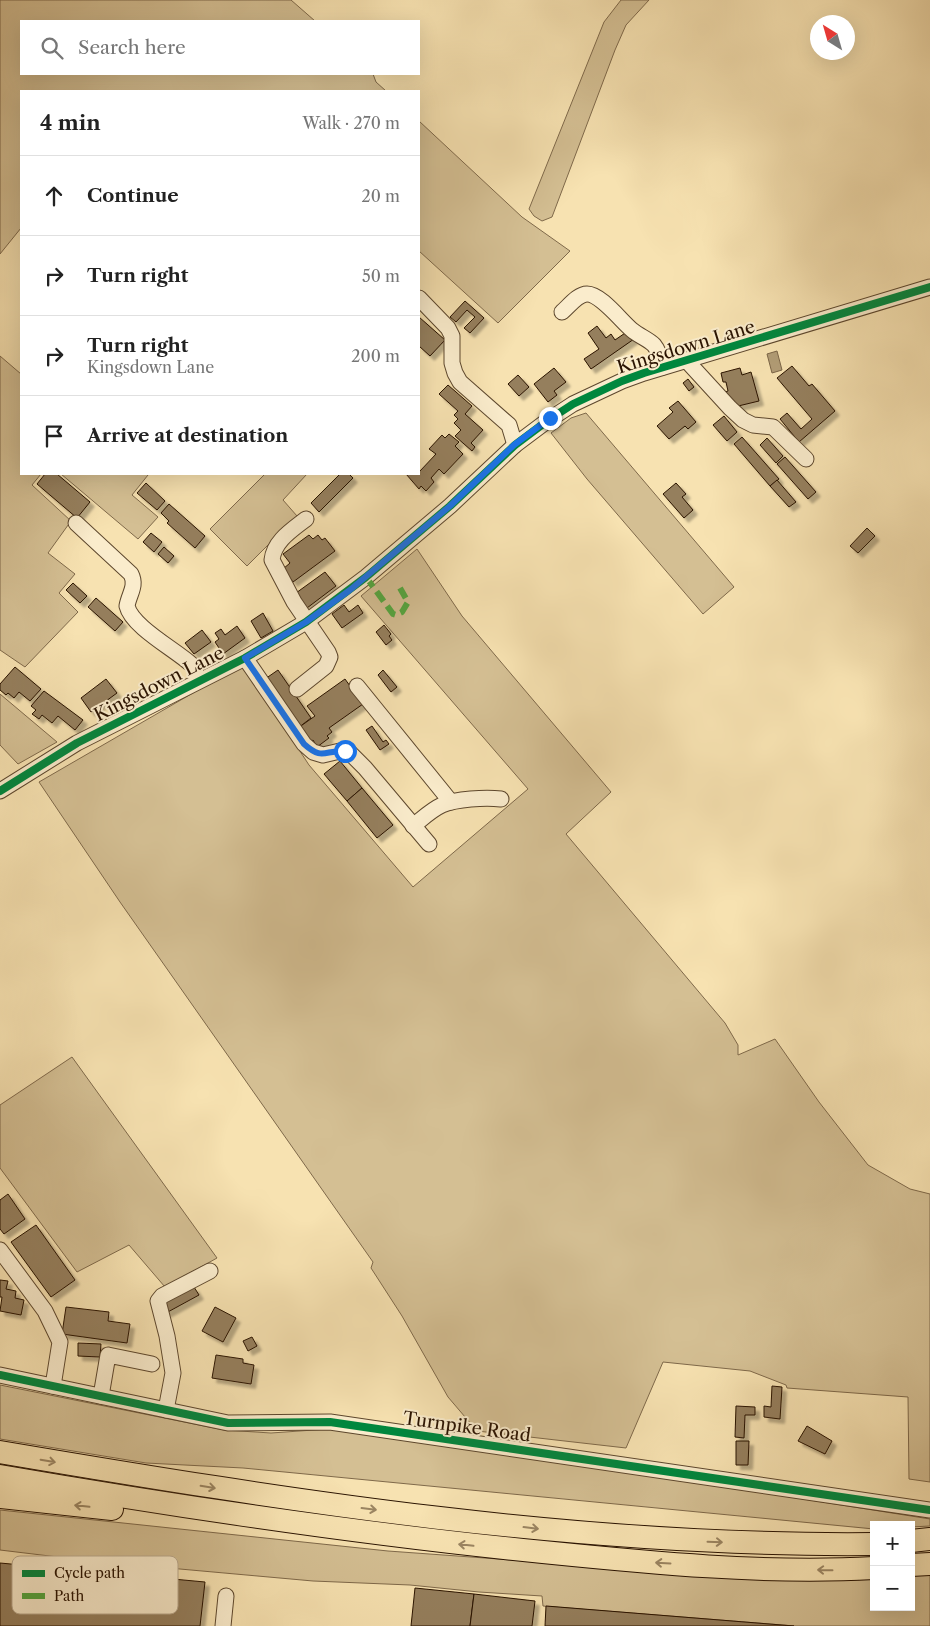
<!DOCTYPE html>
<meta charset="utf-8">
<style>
:root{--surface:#fff;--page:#f2f2f2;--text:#222;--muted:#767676;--line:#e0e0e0}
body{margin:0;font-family:"Libre Caslon Text",serif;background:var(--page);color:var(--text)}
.controls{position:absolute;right:15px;bottom:15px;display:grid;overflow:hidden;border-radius:0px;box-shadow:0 5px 20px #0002}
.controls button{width:45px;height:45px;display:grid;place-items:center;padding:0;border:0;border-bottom:1px solid var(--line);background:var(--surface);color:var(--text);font:25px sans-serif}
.compass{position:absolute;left:810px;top:15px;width:45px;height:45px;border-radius:50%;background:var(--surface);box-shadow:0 5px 20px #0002;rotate:323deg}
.stop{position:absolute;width:15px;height:15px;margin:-11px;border:4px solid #1a73e8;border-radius:50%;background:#fff}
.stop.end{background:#1a73e8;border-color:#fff;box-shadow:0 1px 5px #0008}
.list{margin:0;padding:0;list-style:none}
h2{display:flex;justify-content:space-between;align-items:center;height:65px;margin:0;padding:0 20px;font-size:21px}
h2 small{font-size:16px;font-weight:400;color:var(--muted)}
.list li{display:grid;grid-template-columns:32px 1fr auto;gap:15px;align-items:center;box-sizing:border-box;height:80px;padding:0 20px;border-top:1px solid var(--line)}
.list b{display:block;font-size:19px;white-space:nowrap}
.list p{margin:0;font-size:16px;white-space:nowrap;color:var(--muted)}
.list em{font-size:16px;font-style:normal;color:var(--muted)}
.icon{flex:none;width:28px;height:28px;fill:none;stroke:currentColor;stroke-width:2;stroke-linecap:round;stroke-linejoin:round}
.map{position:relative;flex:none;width:930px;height:1626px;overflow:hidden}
.search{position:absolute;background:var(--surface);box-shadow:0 5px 20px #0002;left:20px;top:20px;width:400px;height:55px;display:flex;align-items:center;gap:12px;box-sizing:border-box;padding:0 18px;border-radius:0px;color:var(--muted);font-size:19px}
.panel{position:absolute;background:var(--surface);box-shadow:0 5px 20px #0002;left:20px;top:90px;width:400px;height:385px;border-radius:0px}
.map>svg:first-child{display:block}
</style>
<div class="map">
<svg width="930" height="1626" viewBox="0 0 930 1626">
<defs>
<filter id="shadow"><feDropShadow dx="4.5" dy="4.5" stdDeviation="1" flood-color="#0004"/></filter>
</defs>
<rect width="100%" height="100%" fill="#f7e2b1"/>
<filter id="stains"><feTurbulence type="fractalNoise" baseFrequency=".004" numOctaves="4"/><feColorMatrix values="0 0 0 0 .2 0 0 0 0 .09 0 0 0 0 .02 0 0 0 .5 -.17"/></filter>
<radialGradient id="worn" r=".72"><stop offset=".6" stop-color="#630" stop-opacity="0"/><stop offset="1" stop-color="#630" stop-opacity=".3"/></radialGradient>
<g fill="#d4bf93" stroke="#7f694a">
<path d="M0 0H291L315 21H21V74H373L376 82 386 91H21V228L0 254Z"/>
<path d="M621 0H649L626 25 615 50 552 217 542 221 534 216 529 209 604 22Z"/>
<path d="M419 121 522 217 570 251 498 323 419 251Z"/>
<path d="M0 356 21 374V474H41L32 485 71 521 48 553 75 574 59 593 78 612 25 667 0 650Z"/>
<path d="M586 413 734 587 703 614 587 479 551 433 571 418Z"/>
<path d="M61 474H146L148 475 132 495 158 517 138 539Z"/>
<path d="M265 474H307L283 500 297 516 247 566 210 529Z"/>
<path d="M417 549 462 616 611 792 566 834 725 1023 738 1045V1055L775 1039 819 1102 868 1165 910 1189 930 1194V1482L909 1479 908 1397 787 1388 786 1385 750 1371 663 1362 626 1448 477 1431 448 1397 402 1316 371 1268 373 1262 120 902 39 782 243 664 309 765 413 887 528 789 361 596Z"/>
<path d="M0 694 57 742 18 764 0 745Z"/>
<path d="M72 1057 217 1258 165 1287 129 1245 77 1272 0 1168V1105Z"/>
<path d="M0 1385 224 1430 271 1433 328 1429 740 1489 930 1519V1526L911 1527V1525H874V1529L243 1468 146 1463 0 1439Z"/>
<path d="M0 1510 388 1551 526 1561 874 1577V1607H911V1576L930 1573V1626H795L543 1606 542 1596 479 1592 410 1585 313 1581 91 1561 0 1550Z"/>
</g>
<path fill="#b19c75" stroke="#7b6547" d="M777 351 782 370 772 373 767 354Z"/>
<g fill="#957f5d" stroke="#2a1301" filter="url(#shadow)">
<path d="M465 301 484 318 470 333 464 328 475 317 467 310 456 322 450 317Z"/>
<path d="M419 317 445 340 430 356 419 346Z"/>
<path d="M597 326 606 338 611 334 615 340 628 331 634 339 591 369 584 359 599 349 588 333Z"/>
<path d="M792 366 809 386 812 384 835 411 799 442 780 419 787 413 801 429 812 419 777 378Z"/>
<path d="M554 368 566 382 554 391 557 395 548 402 534 384Z"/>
<path d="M740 368 742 375 751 372 759 401 734 407 725 392 728 391 726 382H723L721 373Z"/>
<path d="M518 375 529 387 519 396 508 384Z"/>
<path d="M688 379 694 387 689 391 683 383Z"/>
<path d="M448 385 472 406 465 414 483 430 471 443 475 447 472 451 455 436 461 430 454 423 458 419 454 415 458 411 439 394Z"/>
<path d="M678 401 696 422 688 429 685 426 669 439 657 426 673 412 669 408Z"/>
<path d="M724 416 737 432 727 441 713 425Z"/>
<path d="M449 434 459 442 455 446 463 454 444 474 439 469 431 478 434 482 426 491 421 486 419 489 406 474H419V470L420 471 436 454 429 449 442 435 445 438Z"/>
<path d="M742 437 779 479 770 486 734 444Z"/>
<path d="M767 438 783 456 776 463 760 445Z"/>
<path d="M785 457 816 492 808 499 777 464Z"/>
<path d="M45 474H57L90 502 77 518 37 484Z"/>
<path d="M340 474H349L353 478 319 512 311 503Z"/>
<path d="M777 480 796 502 789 507 770 486Z"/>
<path d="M146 483 165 501 157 510 137 493Z"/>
<path d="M676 483 686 494 682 497 693 510 684 518 663 494Z"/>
<path d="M169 504 205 536 195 548 167 523 169 521 161 513Z"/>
<path d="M867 528 875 536 858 553 850 546Z"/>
<path d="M151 533 162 542 154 552 143 542Z"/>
<path d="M309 535 313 539 318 535 322 540 325 538 335 551 293 582 283 569 290 563 283 554Z"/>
<path d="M164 547 174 556 168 563 158 554Z"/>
<path d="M325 572 336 586 307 608 296 593Z"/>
<path d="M73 583 87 596 80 603 66 590Z"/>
<path d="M96 598 123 622 115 631 88 607Z"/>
<path d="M344 605 349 612 358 605 363 613 342 628 332 614Z"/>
<path d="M263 613 273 631 261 638 251 621Z"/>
<path d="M384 625 391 634 389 636 392 640 386 645 376 632Z"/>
<path d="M237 626 245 638 223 654 215 642 219 639 215 633 221 629 225 635Z"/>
<path d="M202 630 211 642 194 654 185 643Z"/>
<path d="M15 667 41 689 30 701 19 692 14 698 8 693 6 695 0 690V684Z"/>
<path d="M278 670 311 718 298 728 265 679Z"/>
<path d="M383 670 397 687 391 692 378 675Z"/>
<path d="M106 679 117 693 91 712 81 698Z"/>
<path d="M345 679 363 704 329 728 332 732 327 736 329 738 317 747 313 740 309 743 298 728 315 716 307 706Z"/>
<path d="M44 691 83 720 75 730 58 716 52 723 42 715 39 719 32 714 36 710 31 706Z"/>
<path d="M372 726 383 742 386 740 389 744 380 750 366 730Z"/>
<path d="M340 761 362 788 347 801 324 774Z"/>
<path d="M362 788 393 825 377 838 347 801Z"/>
<path d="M8 1194 25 1219 4 1234 0 1229V1200Z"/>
<path d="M36 1225 75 1280 51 1297 11 1242Z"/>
<path d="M0 1280 8 1281 6 1289 16 1291 15 1298 24 1300 21 1315 0 1311 2 1297H0Z"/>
<path d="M194 1287 199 1295 166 1313 161 1305Z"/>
<path d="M66 1307 109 1312 108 1321 130 1324 127 1343 62 1334Z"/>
<path d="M215 1307 236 1318 223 1342 202 1331Z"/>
<path d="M252 1337 257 1346 248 1351 243 1341Z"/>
<path d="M78 1343 101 1344 100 1357 78 1356Z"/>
<path d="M216 1355 243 1359V1363L254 1365 251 1384 212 1378Z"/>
<path d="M772 1386 782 1387 780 1419 764 1417V1406L771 1407Z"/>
<path d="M736 1406 755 1407V1415H745L744 1438 735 1437Z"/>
<path d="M807 1426 832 1441 825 1454 798 1441Z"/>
<path d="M736 1441H749L748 1465H736Z"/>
<path d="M0 1563 205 1582 200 1626H0Z"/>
<path d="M415 1588 474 1594 470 1626H411Z"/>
<path d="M474 1594 535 1601 532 1626H470Z"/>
<path d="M546 1606 794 1626H545Z"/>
</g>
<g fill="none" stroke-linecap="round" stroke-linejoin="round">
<defs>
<g id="minor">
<path d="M419 298 448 328 452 336V363L455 373 460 382 509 425 515 445"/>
<path d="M562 312C569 306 578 294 587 294 601 294 621 321 632 330 639 336 648 339 654 345 659 351 661 359 663 367"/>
<path d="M686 360 730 408 743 420 753 425 773 427 806 459"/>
<path d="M76 523 131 574C137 586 129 594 127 606 132 627 176 650 192 665L195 668 197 681"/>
<path d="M245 658 304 744 313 752 323 755 340 751 350 753 365 768 429 844"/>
<path d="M357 686 451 802"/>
<path d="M297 689 326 666 330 657 328 652 294 602 272 560C274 541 292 530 306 519"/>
<path d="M0 791 77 743 245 658 306 622 366 577 450 506 515 445 547 421 573 404 622 381 644 373 930 287"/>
<path d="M413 826C422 819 431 810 442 805 456 799 485 797 501 799"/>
<path d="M0 1250 45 1311 60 1342 53 1386"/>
<path d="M0 1375 228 1423 330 1422 930 1510"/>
<path d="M101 1396 108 1355 152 1364"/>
<path d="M166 1410 173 1373 167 1336 158 1301 162 1296 210 1271"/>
<path d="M223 1626 226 1596"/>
</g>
<g id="highway">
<path d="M0 1452C289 1501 580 1547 874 1544"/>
<path d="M0 1476C180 1507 361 1534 543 1552 652 1563 764 1574 874 1568"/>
<path d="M0 1497 112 1509"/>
<path d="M911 1541 930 1539"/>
<path d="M911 1565 930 1564"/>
</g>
</defs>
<use href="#minor" stroke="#5d472d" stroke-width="17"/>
<use href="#highway" stroke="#2a1301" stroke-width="24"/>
<use href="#minor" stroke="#faeccc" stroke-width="15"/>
<use href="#highway" stroke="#f7e2b1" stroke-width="22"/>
<path stroke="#53a840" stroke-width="6" stroke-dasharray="12 6" stroke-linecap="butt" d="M366 577 393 614 396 615 402 612 408 602 400 588"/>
<defs>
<g id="cycleway">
<path d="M0 791 77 743 245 658 306 622 366 577 450 506 515 445 547 421 573 404 622 381 644 373 930 287"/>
<path d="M0 1375 228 1423 330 1422 930 1510"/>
</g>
</defs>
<use href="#cycleway" stroke="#faeccc" stroke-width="11"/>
<use href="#cycleway" stroke="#00873e" stroke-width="8"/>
</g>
<defs><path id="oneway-shaft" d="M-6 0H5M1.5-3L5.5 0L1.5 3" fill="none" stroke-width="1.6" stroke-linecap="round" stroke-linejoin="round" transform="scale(1.25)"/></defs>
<g stroke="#9b8562">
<use href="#oneway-shaft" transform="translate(48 1461) rotate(10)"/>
<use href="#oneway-shaft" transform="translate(208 1487) rotate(9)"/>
<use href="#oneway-shaft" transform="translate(82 1506) rotate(-174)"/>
<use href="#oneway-shaft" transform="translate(369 1509) rotate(7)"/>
<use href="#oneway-shaft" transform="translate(531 1528) rotate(7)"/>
<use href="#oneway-shaft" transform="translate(715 1542) rotate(2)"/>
<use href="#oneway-shaft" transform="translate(466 1545) rotate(-174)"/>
<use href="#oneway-shaft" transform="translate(663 1563) rotate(-177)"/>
<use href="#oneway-shaft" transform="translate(825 1570) rotate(-179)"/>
</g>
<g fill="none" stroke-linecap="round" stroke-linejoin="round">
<path stroke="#1a73e8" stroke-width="6" d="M345 751C324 750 323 761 304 744L245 658 306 622 350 590 450 506 514 445 550 418"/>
</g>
<g text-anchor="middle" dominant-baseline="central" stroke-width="4" stroke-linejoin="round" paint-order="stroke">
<g font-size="18" fill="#2a1301" stroke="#faeccc">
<text transform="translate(686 347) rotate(-17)">Kingsdown Lane</text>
<text transform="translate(159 684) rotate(-27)">Kingsdown Lane</text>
<text transform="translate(467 1427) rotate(8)">Turnpike Road</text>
</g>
</g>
<rect x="12" y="1556" width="166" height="58" rx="8" fill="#faeccc" stroke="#bcab8f" stroke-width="1"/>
<rect x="22" y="1570" width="23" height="7" fill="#00873e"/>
<rect x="22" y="1593" width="23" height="6" fill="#53a840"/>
<g font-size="14" fill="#2a1301">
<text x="54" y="1578">Cycle path</text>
<text x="54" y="1601">Path</text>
</g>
<rect width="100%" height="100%" filter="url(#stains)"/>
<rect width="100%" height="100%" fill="url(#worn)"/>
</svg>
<div class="controls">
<button>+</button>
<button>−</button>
</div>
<svg class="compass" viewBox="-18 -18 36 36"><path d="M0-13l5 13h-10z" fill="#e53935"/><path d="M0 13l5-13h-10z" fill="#767676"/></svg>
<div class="stop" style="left:345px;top:751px"></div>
<div class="stop end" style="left:550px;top:418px"></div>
<div class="search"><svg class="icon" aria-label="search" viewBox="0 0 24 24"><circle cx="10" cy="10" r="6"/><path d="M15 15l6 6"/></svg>Search here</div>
<section class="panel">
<h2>4 min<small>Walk · 270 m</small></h2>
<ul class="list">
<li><svg class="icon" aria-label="ahead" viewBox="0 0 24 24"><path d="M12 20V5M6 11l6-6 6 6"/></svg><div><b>Continue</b></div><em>20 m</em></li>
<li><svg class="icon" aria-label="right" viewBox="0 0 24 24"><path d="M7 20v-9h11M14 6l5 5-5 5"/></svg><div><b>Turn right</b></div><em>50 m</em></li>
<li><svg class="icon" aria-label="right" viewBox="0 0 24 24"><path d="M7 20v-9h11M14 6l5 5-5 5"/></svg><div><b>Turn right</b><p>Kingsdown Lane</p></div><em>200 m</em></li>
<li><svg class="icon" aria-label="arrive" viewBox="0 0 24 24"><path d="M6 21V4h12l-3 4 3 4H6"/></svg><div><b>Arrive at destination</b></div></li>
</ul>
</section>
</div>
